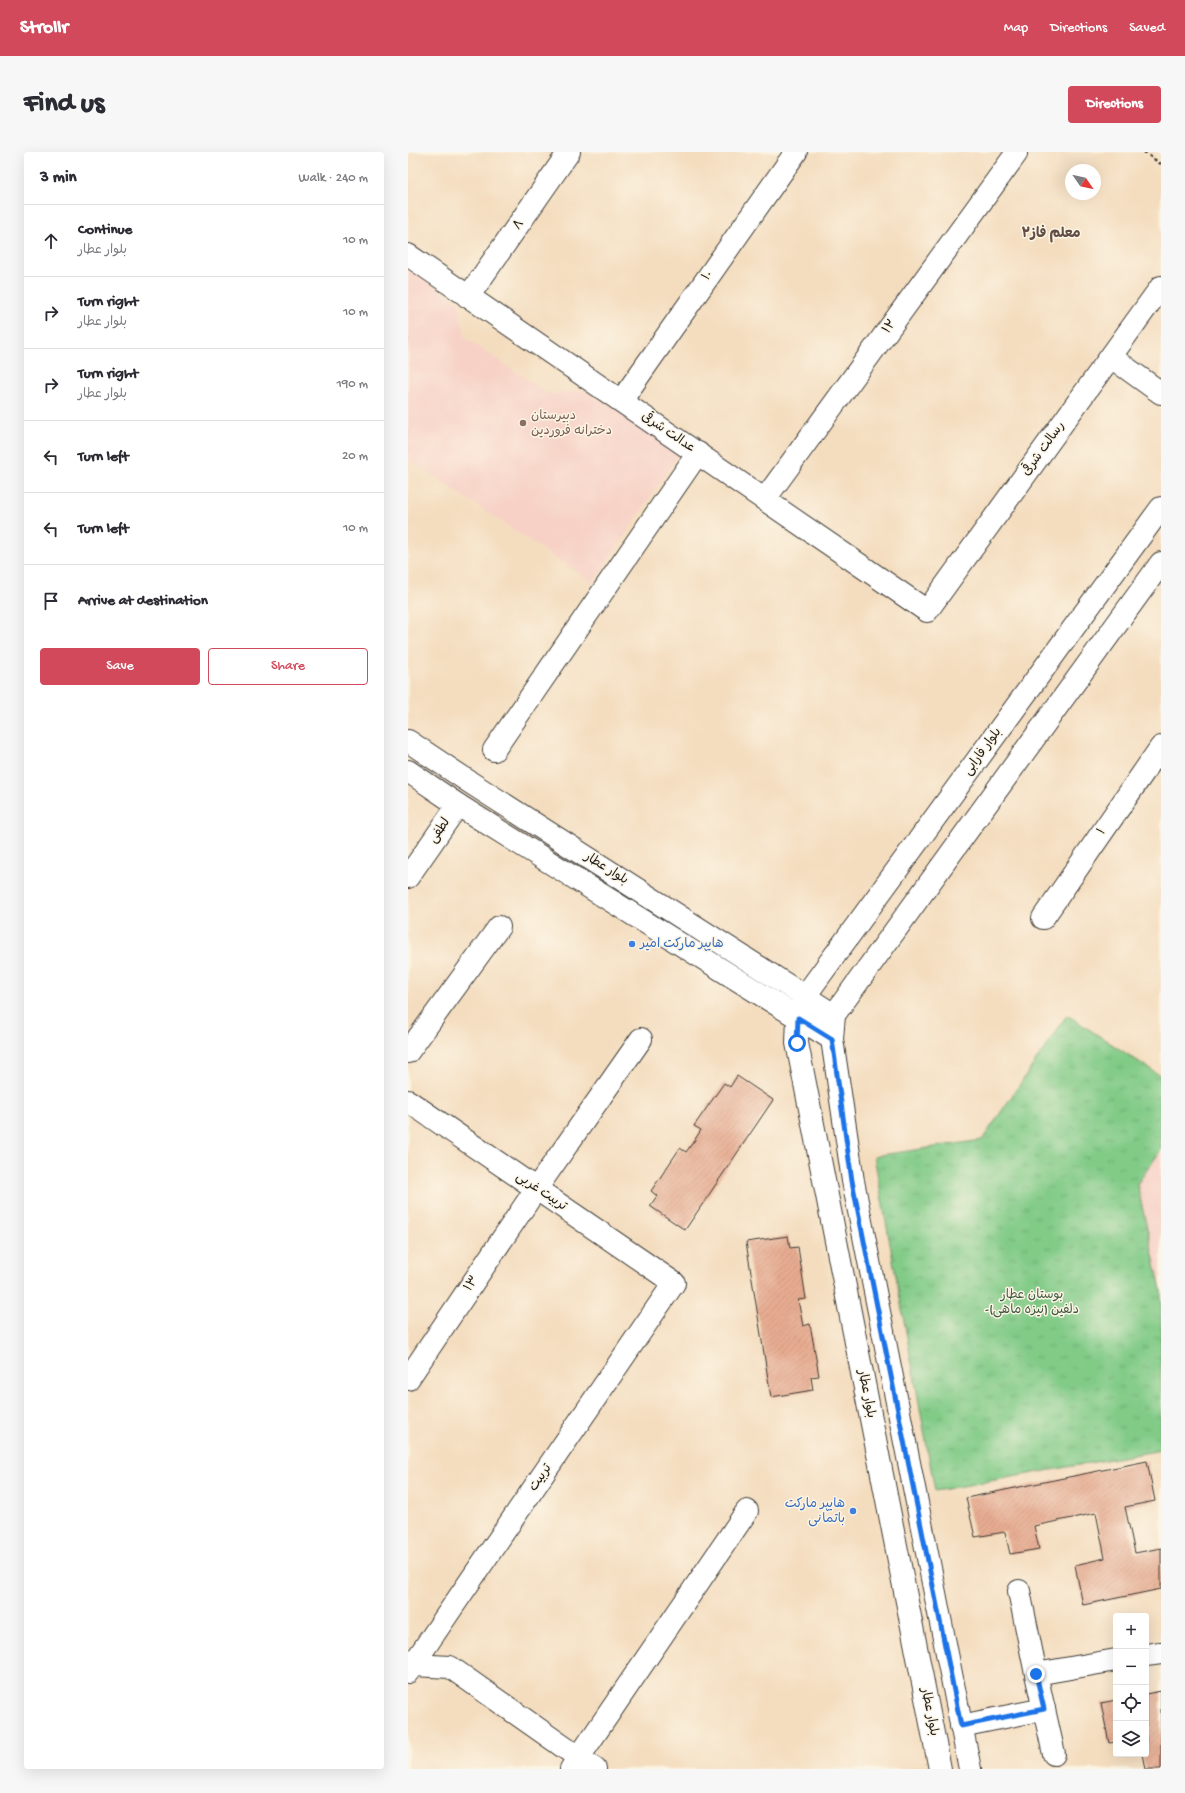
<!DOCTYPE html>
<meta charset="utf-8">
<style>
:root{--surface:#fff;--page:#f7f7f7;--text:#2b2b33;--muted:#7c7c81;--line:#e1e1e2;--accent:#d1495b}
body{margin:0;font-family:"Gochi Hand","Playpen Sans Arabic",sans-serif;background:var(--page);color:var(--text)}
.controls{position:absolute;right:12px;bottom:12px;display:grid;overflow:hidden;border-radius:4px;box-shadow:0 4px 16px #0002}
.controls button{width:36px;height:36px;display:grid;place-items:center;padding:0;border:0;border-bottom:1px solid var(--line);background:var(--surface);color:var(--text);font:20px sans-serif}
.compass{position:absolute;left:657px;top:12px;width:36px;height:36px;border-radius:50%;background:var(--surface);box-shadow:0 4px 16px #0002;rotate:124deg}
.stop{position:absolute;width:12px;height:12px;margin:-9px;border:3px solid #1a73e8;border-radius:50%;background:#fff}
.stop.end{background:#1a73e8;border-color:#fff;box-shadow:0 1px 4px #0008}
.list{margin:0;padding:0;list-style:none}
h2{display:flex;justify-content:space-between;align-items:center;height:52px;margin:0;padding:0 16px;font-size:17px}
h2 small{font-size:13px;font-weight:400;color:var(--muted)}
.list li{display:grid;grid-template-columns:26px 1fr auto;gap:12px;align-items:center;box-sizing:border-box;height:72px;padding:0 16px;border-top:1px solid var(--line)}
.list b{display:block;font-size:15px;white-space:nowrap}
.list p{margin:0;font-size:13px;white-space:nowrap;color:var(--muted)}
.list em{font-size:13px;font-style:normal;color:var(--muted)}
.actions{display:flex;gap:8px;padding:12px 16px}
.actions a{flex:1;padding:9px 0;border:1px solid var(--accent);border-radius:4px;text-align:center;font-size:14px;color:var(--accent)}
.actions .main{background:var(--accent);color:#fff}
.icon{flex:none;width:22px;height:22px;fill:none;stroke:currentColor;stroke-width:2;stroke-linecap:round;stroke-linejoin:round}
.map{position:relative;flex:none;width:753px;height:1617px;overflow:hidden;border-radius:4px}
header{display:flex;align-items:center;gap:24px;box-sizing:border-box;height:56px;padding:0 20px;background:var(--accent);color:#fff}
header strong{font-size:19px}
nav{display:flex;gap:22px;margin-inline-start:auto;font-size:14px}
.intro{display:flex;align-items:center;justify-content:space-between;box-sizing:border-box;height:96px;padding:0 24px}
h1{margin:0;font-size:28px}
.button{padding:10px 18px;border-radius:4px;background:var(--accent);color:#fff;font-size:14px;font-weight:700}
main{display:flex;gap:24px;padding:0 24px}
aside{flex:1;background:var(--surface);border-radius:4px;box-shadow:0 4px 16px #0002}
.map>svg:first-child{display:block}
</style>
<header>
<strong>Strollr</strong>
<nav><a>Map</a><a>Directions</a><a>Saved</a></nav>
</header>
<div class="intro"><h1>Find us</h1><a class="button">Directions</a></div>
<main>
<aside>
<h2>3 min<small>Walk · 240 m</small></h2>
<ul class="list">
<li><svg class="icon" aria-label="ahead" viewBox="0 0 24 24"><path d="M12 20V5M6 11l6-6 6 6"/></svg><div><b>Continue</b><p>بلوار عطار</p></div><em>10 m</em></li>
<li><svg class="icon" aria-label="right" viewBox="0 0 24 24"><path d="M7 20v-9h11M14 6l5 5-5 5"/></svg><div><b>Turn right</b><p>بلوار عطار</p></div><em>10 m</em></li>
<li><svg class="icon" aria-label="right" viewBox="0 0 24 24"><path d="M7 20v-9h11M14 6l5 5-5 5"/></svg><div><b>Turn right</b><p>بلوار عطار</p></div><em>190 m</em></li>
<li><svg class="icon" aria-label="left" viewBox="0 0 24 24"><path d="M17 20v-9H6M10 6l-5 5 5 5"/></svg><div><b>Turn left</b></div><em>20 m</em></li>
<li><svg class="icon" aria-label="left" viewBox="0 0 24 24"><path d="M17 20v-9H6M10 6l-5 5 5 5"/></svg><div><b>Turn left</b></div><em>10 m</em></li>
<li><svg class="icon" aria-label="arrive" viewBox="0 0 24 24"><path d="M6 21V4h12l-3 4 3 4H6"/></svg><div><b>Arrive at destination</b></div></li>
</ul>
<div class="actions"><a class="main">Save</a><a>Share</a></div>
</aside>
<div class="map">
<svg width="753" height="1617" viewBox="0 0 753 1617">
<defs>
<pattern id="grass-tufts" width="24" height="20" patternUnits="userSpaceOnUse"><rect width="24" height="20" fill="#81cb87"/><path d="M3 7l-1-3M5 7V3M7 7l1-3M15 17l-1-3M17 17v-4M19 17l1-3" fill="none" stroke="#6fae74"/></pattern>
<pattern id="building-hatch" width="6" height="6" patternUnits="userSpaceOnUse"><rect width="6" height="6" fill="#e7ac91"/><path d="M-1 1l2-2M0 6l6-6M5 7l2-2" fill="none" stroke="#c6937c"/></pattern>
</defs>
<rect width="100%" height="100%" fill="#fcf5e5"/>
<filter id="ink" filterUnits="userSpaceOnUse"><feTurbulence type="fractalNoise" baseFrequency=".025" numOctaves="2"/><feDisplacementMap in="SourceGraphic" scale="8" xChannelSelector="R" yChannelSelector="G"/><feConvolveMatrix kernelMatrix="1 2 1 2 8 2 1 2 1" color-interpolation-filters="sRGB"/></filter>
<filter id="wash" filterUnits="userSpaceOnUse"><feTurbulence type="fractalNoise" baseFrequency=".012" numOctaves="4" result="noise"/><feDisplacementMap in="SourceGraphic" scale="16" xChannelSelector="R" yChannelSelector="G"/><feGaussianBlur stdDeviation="0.9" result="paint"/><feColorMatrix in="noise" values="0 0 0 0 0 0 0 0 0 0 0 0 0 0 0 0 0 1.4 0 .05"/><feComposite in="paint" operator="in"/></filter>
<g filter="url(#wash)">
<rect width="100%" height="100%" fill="#f4ddbf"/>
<g fill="#f7d1c6">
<path d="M0 115 50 150 57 186 141 242 181 238 272 300 185 431 0 307Z"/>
<path d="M753 998V1138L729 1032Z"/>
</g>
<path fill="url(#grass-tufts)" stroke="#4e7452" d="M659 863 753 924V998L729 1032 753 1138V1298L527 1339 466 1004 574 988Z"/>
<g id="blocks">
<g fill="url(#building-hatch)">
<path d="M329 924 365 948 277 1078 242 1054 249 1044 243 1039 272 996 278 1000 286 989 293 978 286 974 316 931 322 935Z"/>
<path d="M380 1084 382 1096 390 1095 398 1147 390 1148 395 1174 402 1172 411 1224 403 1225 405 1238 363 1245 338 1090Z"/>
<path d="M739 1309 747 1349 717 1355 727 1401 753 1396V1437L675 1453 667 1413 697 1406 688 1361 626 1374 631 1397 602 1402 597 1380 567 1385 558 1346Z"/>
<path d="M753 1539V1617H737L734 1602H738V1542Z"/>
<path d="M708 1548V1590L701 1591 693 1551Z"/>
</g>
</g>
</g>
<g filter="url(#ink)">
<use href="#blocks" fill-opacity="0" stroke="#3c3934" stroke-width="1"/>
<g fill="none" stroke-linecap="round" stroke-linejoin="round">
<defs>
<g id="minor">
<path d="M0 103 519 459 753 135"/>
<path d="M60 145 161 0"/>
<path d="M703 205 753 241"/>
<path d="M213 249 388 0"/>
<path d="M357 347 608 2"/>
<path d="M0 589 63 631 426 863"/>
<path d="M86 598 290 301"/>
<path d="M0 619 50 653 424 887"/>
<path d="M0 725 50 653"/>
<path d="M635 766 753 595"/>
<path d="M426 863 424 887 445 1029 562 1617"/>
<path d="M426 863 753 411"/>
<path d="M0 900 91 775"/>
<path d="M0 949 266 1131 0 1520"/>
<path d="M0 1227 128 1037 233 887"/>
<path d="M611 1439 628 1522 708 1508"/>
<path d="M738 1503 753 1501"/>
<path d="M0 1509 5 1513 42 1515 187 1617"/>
<path d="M628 1522 646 1602"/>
<path d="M553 1574 636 1557"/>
<path d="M163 1617 339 1359"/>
<path d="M532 1617 389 891 390 866 397 844 753 356"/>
</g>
</defs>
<use href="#minor" stroke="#3c3934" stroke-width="24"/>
<path stroke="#3c3934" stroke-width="2.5" stroke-dasharray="3 3" stroke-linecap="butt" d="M736 0 753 12"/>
<use href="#minor" stroke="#fff" stroke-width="22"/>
</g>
</g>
<g fill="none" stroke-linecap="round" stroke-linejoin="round" filter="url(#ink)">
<path stroke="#1a73e8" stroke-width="5" d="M389 891 390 866 424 887 444 1029 553 1574 636 1557 628 1522"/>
</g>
<circle fill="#8d6e63" stroke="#fcf5e5" stroke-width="1.5" cx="115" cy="271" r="4"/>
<g fill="#3f7fe0" stroke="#fcf5e5" stroke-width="1.5">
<circle cx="224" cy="792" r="4"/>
<circle cx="445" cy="1359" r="4"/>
</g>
<g text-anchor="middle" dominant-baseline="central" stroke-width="3" stroke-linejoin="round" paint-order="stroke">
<g font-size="13" fill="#1c1c1c" stroke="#fcf5e5">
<text transform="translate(111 73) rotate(-55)">۸</text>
<text transform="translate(300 124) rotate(-55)">۱۰</text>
<text transform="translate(482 175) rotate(-54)">۱۲</text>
<text transform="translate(260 281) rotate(34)">عدالت شرقی</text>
<text transform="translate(636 297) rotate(-54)">رسالت شرقی</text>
<text transform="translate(575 600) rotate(-54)">بلوار فارابی</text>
<text transform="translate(32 679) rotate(-55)">لطفی</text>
<text transform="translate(694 680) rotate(-55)">۱</text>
<text transform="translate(198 717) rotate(32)">بلوار عطار</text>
<text transform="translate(133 1040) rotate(34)">تربیت غربی</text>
<text transform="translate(64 1132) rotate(-56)">۱۳</text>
<text transform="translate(458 1242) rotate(79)">بلوار عطار</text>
<text transform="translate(133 1326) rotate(-56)">تربیت</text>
<text transform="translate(521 1560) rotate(79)">بلوار عطار</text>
</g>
<g font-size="13" fill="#785e54" stroke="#fcf5e5" text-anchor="start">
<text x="123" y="264">دبیرستان<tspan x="123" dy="15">دخترانه فروردین</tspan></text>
</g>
<g font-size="13" fill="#366cbe" stroke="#fcf5e5" text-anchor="start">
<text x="232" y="792">هایپر مارکت امیر</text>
<text x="437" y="1352" text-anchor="end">هایپر مارکت<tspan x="437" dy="15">باتمانی</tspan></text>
</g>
<g font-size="13" fill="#3f5941" stroke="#fcf5e5">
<text x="624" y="1143">بوستان عطار<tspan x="624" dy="15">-دلفین (نیزه ماهی)</tspan></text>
</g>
<g font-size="14" font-weight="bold" fill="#634e45" stroke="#fcf5e5">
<text x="643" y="82">معلم فاز۲</text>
</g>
</g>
</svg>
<div class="controls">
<button>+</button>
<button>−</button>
<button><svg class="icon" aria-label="locate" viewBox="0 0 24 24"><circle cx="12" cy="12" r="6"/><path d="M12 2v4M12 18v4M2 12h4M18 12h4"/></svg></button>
<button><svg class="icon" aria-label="layers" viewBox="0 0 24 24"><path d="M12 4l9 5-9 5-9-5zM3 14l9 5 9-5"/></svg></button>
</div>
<svg class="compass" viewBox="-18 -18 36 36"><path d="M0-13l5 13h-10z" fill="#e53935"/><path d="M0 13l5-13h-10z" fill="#7c7c81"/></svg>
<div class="stop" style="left:389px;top:891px"></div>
<div class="stop end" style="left:628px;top:1522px"></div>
</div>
</main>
